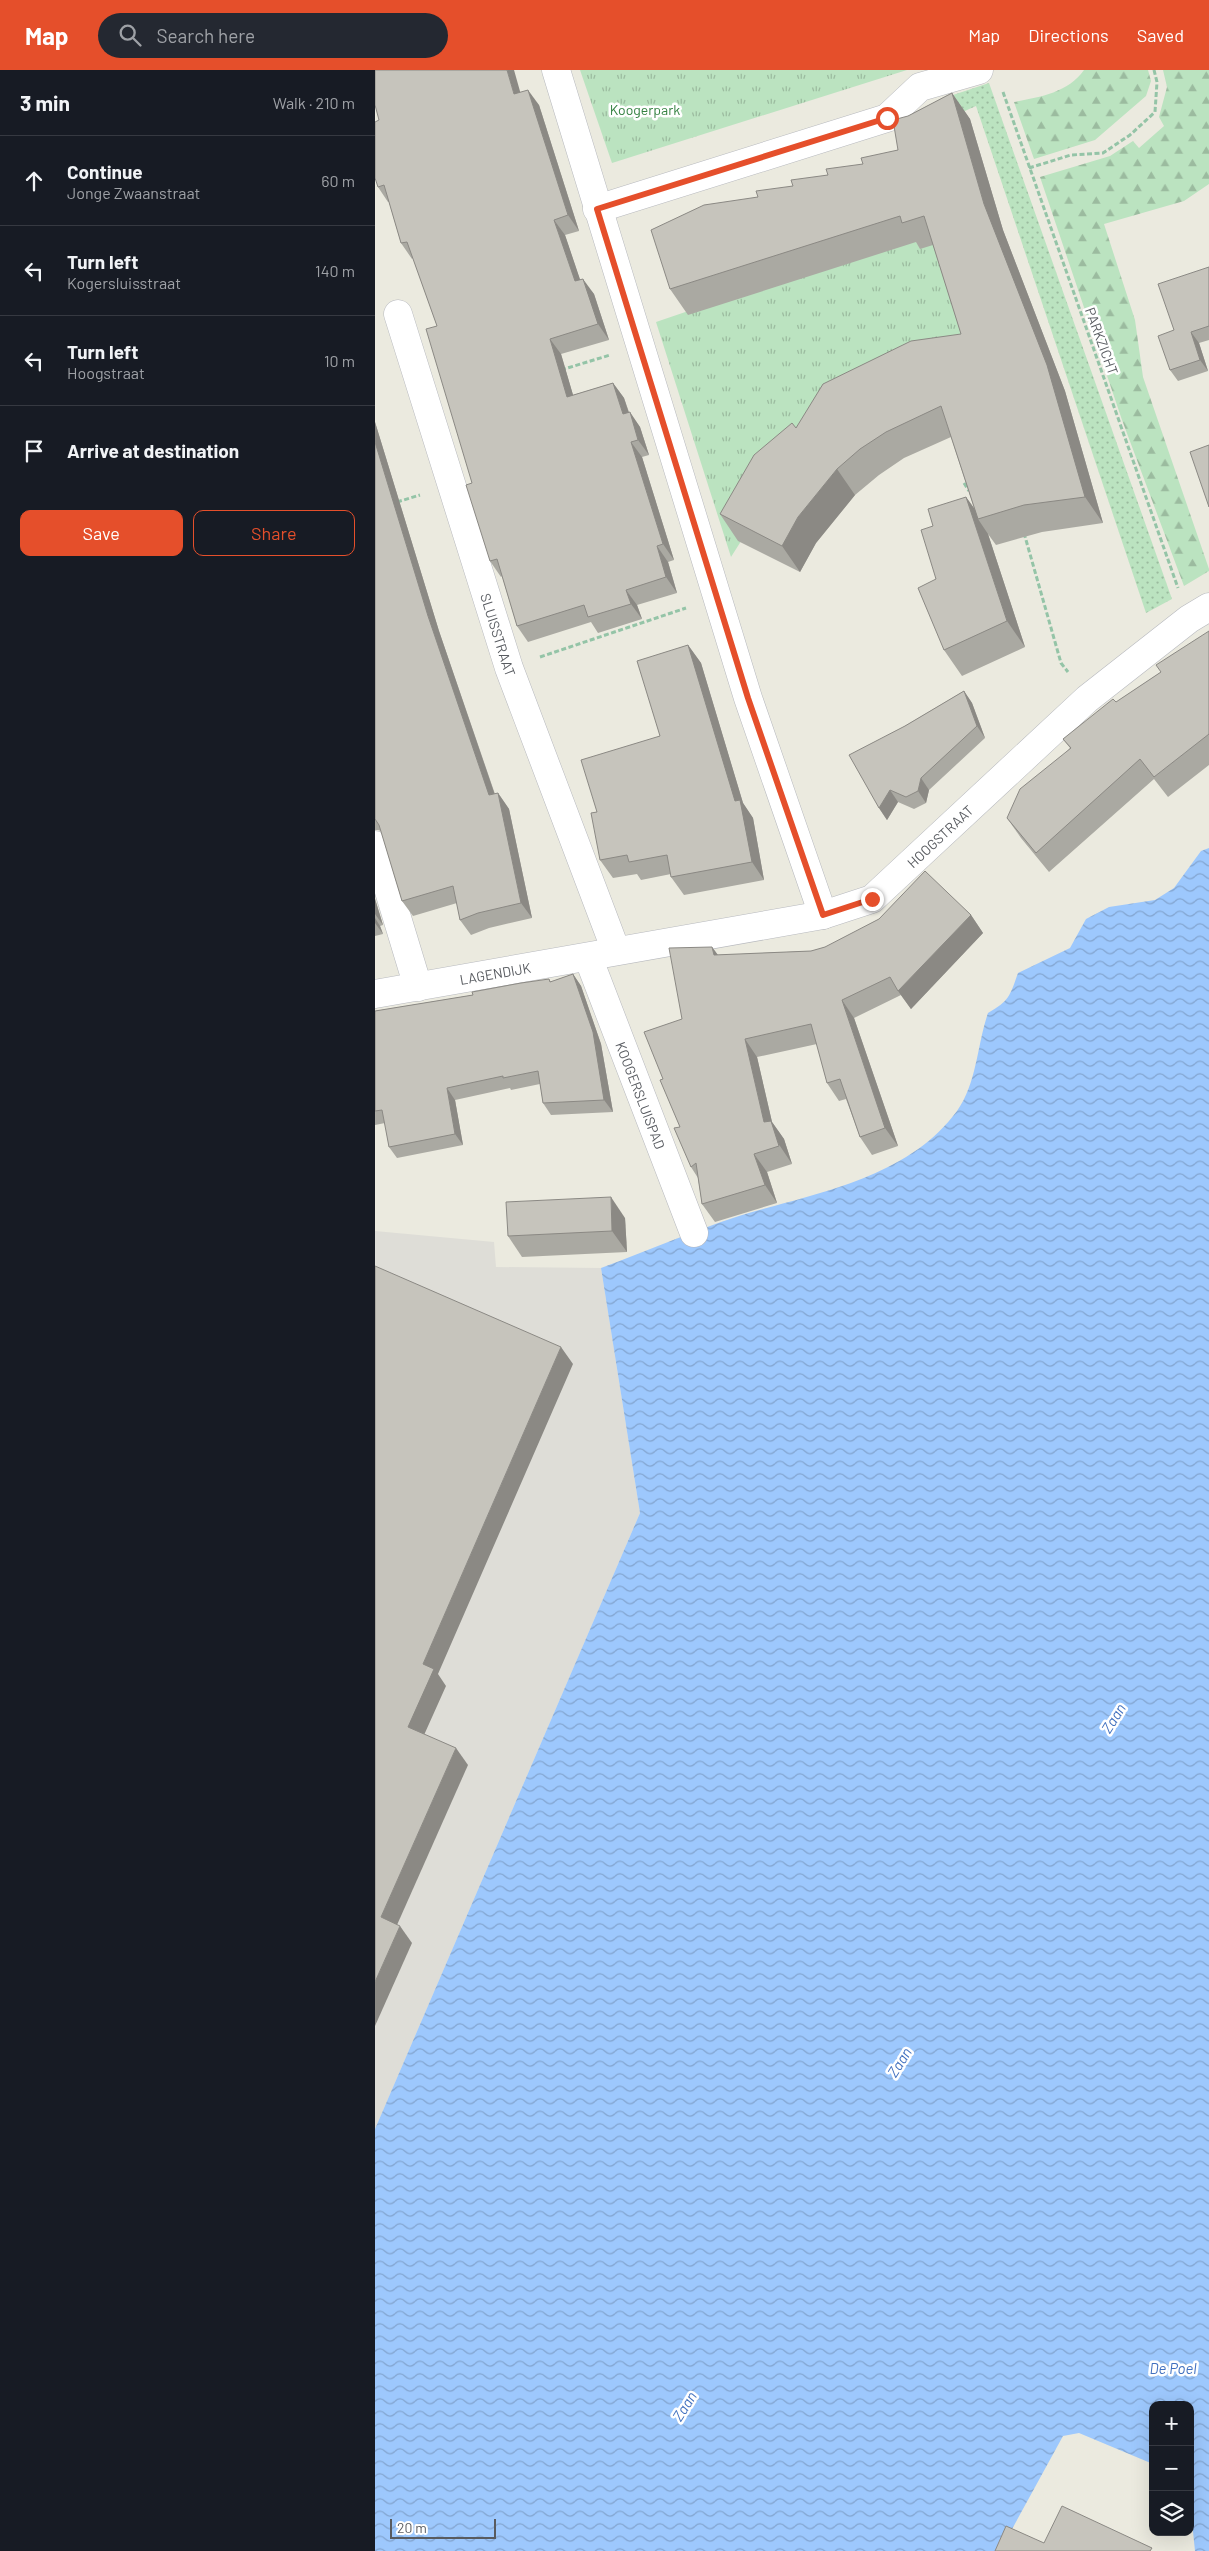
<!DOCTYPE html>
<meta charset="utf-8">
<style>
:root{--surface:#171b24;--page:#242831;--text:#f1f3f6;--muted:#9ea1a6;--line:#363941;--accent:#e54f2b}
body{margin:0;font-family:Barlow,sans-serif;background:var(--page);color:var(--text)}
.controls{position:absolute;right:15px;bottom:15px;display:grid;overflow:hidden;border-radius:10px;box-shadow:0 5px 20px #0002}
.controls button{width:45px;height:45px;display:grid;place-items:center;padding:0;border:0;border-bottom:1px solid var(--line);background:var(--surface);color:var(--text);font:25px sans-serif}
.scale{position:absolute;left:15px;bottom:12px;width:106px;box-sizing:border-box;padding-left:5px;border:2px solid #585b60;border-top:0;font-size:14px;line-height:18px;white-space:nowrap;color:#585b60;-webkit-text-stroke:4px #fff;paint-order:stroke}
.stop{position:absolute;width:15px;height:15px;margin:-11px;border:4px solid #e54f2b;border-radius:50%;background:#fff}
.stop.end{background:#e54f2b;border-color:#fff;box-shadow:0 1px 5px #0008}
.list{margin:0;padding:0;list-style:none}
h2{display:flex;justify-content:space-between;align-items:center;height:65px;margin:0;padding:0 20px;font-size:21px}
h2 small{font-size:16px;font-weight:400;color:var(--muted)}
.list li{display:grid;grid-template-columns:32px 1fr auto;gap:15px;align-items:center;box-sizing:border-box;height:90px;padding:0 20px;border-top:1px solid var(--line)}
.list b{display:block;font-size:19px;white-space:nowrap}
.list p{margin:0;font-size:16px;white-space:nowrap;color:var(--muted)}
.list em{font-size:16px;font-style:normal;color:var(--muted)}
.actions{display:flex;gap:10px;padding:15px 20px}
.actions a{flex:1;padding:11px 0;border:1px solid var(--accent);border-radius:10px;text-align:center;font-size:18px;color:var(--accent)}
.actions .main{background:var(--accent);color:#fff}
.icon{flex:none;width:28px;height:28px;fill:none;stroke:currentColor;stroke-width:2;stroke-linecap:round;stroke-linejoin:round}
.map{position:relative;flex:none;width:834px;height:2481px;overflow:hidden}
header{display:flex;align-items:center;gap:30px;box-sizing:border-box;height:70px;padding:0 25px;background:var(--accent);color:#fff}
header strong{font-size:24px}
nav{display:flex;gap:28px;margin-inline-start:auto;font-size:18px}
.search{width:350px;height:45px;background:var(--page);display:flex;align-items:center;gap:12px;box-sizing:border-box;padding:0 18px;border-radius:28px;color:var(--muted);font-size:19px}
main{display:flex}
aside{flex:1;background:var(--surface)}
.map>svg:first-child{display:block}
</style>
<header>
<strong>Map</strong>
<div class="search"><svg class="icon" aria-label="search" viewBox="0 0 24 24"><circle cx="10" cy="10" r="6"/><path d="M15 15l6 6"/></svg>Search here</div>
<nav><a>Map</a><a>Directions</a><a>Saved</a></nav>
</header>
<main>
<aside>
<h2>3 min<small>Walk · 210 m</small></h2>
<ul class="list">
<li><svg class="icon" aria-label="ahead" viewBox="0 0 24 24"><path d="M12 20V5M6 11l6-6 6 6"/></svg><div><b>Continue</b><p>Jonge Zwaanstraat</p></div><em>60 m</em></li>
<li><svg class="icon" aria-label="left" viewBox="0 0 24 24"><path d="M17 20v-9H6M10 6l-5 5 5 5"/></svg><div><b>Turn left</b><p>Kogersluisstraat</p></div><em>140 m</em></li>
<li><svg class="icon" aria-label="left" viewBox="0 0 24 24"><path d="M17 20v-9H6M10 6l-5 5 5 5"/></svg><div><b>Turn left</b><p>Hoogstraat</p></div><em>10 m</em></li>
<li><svg class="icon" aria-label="arrive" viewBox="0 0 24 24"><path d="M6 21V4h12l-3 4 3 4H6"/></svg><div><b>Arrive at destination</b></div></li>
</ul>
<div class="actions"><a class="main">Save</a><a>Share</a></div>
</aside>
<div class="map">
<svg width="834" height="2481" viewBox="0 0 834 2481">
<defs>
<pattern id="grass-tufts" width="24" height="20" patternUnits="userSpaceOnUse" patternTransform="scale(1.25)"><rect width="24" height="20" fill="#bbe3c0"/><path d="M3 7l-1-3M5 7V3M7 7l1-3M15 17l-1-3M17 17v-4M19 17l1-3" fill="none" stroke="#9bbb9f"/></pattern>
<pattern id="forest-firs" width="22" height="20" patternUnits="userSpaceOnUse" patternTransform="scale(1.25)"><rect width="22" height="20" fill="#bbe3c0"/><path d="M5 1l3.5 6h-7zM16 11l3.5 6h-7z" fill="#9bbb9f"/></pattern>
<pattern id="garden-dots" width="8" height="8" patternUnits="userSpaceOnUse" patternTransform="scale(1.25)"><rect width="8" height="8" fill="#bbe3c0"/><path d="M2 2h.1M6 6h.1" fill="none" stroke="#9bbb9f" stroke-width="1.8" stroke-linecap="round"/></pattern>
<pattern id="water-waves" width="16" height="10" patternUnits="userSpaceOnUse" patternTransform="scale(1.25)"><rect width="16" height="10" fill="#9dc8fd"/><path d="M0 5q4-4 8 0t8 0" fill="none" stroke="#83a5d0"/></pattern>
</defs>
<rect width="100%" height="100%" fill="#ebeadf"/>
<path fill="#deddd7" d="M0 1161 119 1172 121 1197 226 1198 265 1443 0 2059Z"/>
<g fill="url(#grass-tufts)">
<path d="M205 0H532L237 93Z"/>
<path d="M555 159 618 327 408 405 356 487 281 252Z"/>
</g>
<g fill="url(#forest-firs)">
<path d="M709 0H773L776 11 771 26 720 70 659 89 639 32C664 27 693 23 709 0Z"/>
<path d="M788 0H834V114L809 131 729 154 760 250 768 307 834 499V501L809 516 747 350 665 107 735 86 758 71 764 78 789 56 784 47 792 17Z"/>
</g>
<path fill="url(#garden-dots)" d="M614 13 797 529 771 543 601 36 543 62 572 27Z"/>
<path fill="url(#water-waves)" d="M834 778V2481H820L815 2432V2335H778V2394L704 2363 688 2366 625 2481H0V2059L265 1443 226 1198C272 1181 318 1161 364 1146 440 1123 532 1109 582 1041 602 1013 602 975 613 943 634 931 635 926 643 903L695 878 711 849 734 837 780 830 799 818 826 781Z"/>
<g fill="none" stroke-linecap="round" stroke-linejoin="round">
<defs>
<g id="minor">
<path d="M181 0 373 628 448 845"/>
<path d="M222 139 512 48 545 17 604 0"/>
<path id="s1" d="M23 244 134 598 241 881"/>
<path d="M0 775 43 917"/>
<path id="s2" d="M213 887 319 1163"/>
</g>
<g id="tertiary">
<path id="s3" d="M0 924 448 845 497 829 712 629 814 549 834 537"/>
</g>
</defs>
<use href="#minor" stroke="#b7b9be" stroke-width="29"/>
<use href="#tertiary" stroke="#b7b9be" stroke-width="29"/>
<g stroke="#94c4a7" stroke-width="3" stroke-dasharray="5 2.5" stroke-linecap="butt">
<path d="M628 22 803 518"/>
<path d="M654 98 696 85 728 83 755 65 780 42 782 12 779 0"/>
<path d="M186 300 235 285"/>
<path d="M589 413 594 421"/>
<path d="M22 432 45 425"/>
<path d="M649 463 686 593 693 602"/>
<path d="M165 587 311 538"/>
</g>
<use href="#minor" stroke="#fff" stroke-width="28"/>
<use href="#tertiary" stroke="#fff" stroke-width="28"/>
</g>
<g fill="#aaa9a2">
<path d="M145 22 164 35 204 161 190 165 205 210 219 224 234 270 186 284 198 325 238 313 249 328 254 342 265 357 274 385 267 387 299 490 293 492 302 523 262 535 267 549 223 563 216 552 153 572 142 556 127 506 126 507 115 491 62 256 38 188 37 189 26 173 14 132H13L3 117 4 50Z"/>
<path d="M577 23 595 49 628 160 690 321 728 453 667 462 621 475 613 464 650 577 587 606 569 580 561 509 558 456 591 427 599 438 576 367 529 388 504 405 480 425 441 473 425 502 363 471 345 444 421 358 586 264 558 175 545 179 541 172 313 245 295 219 383 127 488 94 523 80 533 46Z"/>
<path d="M834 197V270L824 273 833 301 803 311 795 300 799 260Z"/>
<path d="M0 352 64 561 120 724 123 723 134 739 157 848 114 858 96 865 85 850 82 833 38 846 27 831 6 761 3 760H0Z"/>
<path d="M834 561V695L793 727 779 709 674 802 646 768 632 748 695 678 688 669 786 602Z"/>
<path d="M313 575 326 593 368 733 378 748 389 810 309 825 296 807V804L266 810 262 804 238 808 225 790 222 742 285 666Z"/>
<path d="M589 621 597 633 610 668 554 720 551 733 539 739 523 732 512 750 504 738 530 656Z"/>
<path d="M0 829 8 855 5 856 8 864 0 866Z"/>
<path d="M596 845 608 863 536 939 526 925 479 948 523 1076 497 1085 485 1067 471 1029 464 1031 452 1013 442 974 382 987 397 1052 409 1069 417 1094 392 1102 402 1133 340 1152 327 1134 323 1108 316 1097 305 1057 288 1009 307 949 337 877 343 885 436 881Z"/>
<path d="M198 904 206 916 226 974 238 1042 176 1045 168 1033 165 1014 136 1020 135 1018 80 1030 88 1075 22 1088 14 1077 10 1053 0 1055V941L98 925 174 909 176 912Z"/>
<path d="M250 1148 252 1182 147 1187 133 1166Z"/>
</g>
<g fill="#8b8984">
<path d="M132 0H139L150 39 139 24Z"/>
<path d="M153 20 164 35 204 161 193 145Z"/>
<path d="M577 23 595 49 628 160 690 321 728 453 710 427 609 134Z"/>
<path d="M179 150 190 165 211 227 200 211Z"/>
<path d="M208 209 219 224 234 270 223 254Z"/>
<path d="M816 262 824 273 833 301 825 290Z"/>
<path d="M175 269 186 284 203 342 192 327Z"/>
<path d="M238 313 249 328 259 359 248 344Z"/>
<path d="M255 342 265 357 274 385 263 370Z"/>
<path d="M0 352 64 561 125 740 114 725 53 546 0 372Z"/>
<path d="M256 372 267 387 299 490 288 474Z"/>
<path d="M462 399 480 425 441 473 425 502 407 476 423 447Z"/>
<path d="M591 427 606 448 603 449 613 464 650 577 632 551Z"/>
<path d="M282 476 293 492 302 523 291 507Z"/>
<path d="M251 520 262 535 267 549 256 534Z"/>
<path d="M313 575 326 593 368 733 378 748 389 810 377 792Z"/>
<path d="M589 621 597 633 610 668 602 656Z"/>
<path d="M546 708 554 720 551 733 543 721Z"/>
<path d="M515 720 523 732 512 750 504 738Z"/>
<path d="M123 723 134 739 157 848 146 833Z"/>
<path d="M0 829 8 855 0 844Z"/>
<path d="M596 845 608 863 536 939 523 921Z"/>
<path d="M0 848 5 856 8 864 0 853Z"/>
<path d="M337 877 350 895 339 885Z"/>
<path d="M198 904 206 916 226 974 238 1042 229 1030Z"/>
<path d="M467 930 479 948 523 1076 510 1058Z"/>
<path d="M370 969 382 987 397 1052 409 1069 417 1094 389 1052Z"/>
<path d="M72 1018 80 1030 88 1075 80 1064Z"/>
<path d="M379 1084 392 1102 402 1133 390 1115Z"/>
<path d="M236 1127 250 1148 252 1182 237 1161Z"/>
<path d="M186 1277 198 1294 63 1604 71 1616 45 1674 33 1657 48 1594Z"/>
<path d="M81 1678 93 1695 18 1864 6 1847Z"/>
<path d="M25 1856 37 1873 0 1956V1912Z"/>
</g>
<g fill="#c6c4bc" stroke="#8b8984">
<path d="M0 0H132L139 24 153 20 193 145 179 150 200 211 208 209 223 254 175 269 192 327 238 313 248 344 255 342 263 370 256 372 288 474 282 476 291 507 251 520 256 534 213 547 209 535 142 556 122 489 115 491 91 415 97 413 51 259 62 256 32 172 26 173 9 115 3 117 0 108V52L4 50 0 35Z"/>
<path d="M577 23 609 134 672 295 710 427 649 435 603 449 566 336 511 362 485 379 462 399 423 447 407 476 345 444 379 385 417 353 421 358 448 314 536 271 586 264 549 146 527 153 525 146 295 219 276 160 329 135 383 127 381 121 418 116 416 110 453 105 451 99 488 94 486 88 523 80 518 50 533 46Z"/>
<path d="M834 197V256L816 262 825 290 795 300 783 266 799 260 783 214Z"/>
<path d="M0 372 53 546 114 725 123 723 146 833 103 843 85 850 78 816 27 831 4 755 0 749Z"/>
<path d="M834 375V437L815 382Z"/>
<path d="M591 427 632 551 569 580 543 518 561 509 546 460 558 456 553 439Z"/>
<path d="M834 561V664L779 707 765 689 661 783 632 748 645 719 696 678 688 669 738 629 741 632 786 602 781 595Z"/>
<path d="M313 575 360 731 365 730 377 792 296 807 292 785 254 792 252 785 225 790 216 743 222 742 206 690 285 666 262 591Z"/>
<path d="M589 621 602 656 546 708 543 721 531 727 515 720 504 738 474 685 530 656Z"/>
<path d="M550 801 596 845 523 921 515 907 467 930 510 1058 485 1067 465 1009 452 1013 436 954 370 969 389 1052 396 1051 404 1076 379 1084 390 1115 327 1134 321 1093 316 1097 299 1058 305 1057 285 1010 288 1009 269 962 307 949 294 878 337 877 339 885 436 881 450 877 504 849Z"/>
<path d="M198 904 218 962 229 1030 168 1033 163 1001 128 1008V1006L72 1018 80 1064 14 1077 7 1040 0 1041V941L98 925 97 922 146 913 174 909 175 912Z"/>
<path d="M236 1127 237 1161 133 1166 131 1132Z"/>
<path d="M0 1196 186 1277 48 1594 59 1599 33 1657 81 1678 6 1847 25 1856 0 1912Z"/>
<path d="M687 2436 777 2478 775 2481H620L631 2456 669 2473Z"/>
</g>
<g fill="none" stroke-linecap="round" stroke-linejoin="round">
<path stroke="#e54f2b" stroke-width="6" d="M497 829 448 845 373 628 222 139 512 48"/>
</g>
<g text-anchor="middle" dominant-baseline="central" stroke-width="5" stroke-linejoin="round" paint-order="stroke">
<g font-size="14" fill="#358242" stroke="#fff">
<text x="270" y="39">Koogerpark</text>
</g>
<g font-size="14" fill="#585b60" stroke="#fff">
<text transform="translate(727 271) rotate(70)">PARKZICHT</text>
<text stroke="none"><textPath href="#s1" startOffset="336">SLUISSTRAAT</textPath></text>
<text stroke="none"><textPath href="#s3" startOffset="599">HOOGSTRAAT</textPath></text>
<text stroke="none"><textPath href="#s3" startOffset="122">LAGENDIJK</textPath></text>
<text stroke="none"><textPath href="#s2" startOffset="148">KOOGERSLUISPAD</textPath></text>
</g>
<g font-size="15" font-style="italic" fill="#4170bf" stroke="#fff">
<text transform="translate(738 1648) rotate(-58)">Zaan</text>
<text transform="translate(524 1992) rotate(-58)">Zaan</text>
<text x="798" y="2298">De Poel</text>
<text transform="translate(309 2336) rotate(-58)">Zaan</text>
</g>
</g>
</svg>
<div class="controls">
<button>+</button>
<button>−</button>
<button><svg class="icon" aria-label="layers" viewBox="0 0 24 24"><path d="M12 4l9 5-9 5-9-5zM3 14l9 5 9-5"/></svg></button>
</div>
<div class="scale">20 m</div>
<div class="stop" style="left:512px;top:48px"></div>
<div class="stop end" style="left:497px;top:829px"></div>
</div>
</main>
